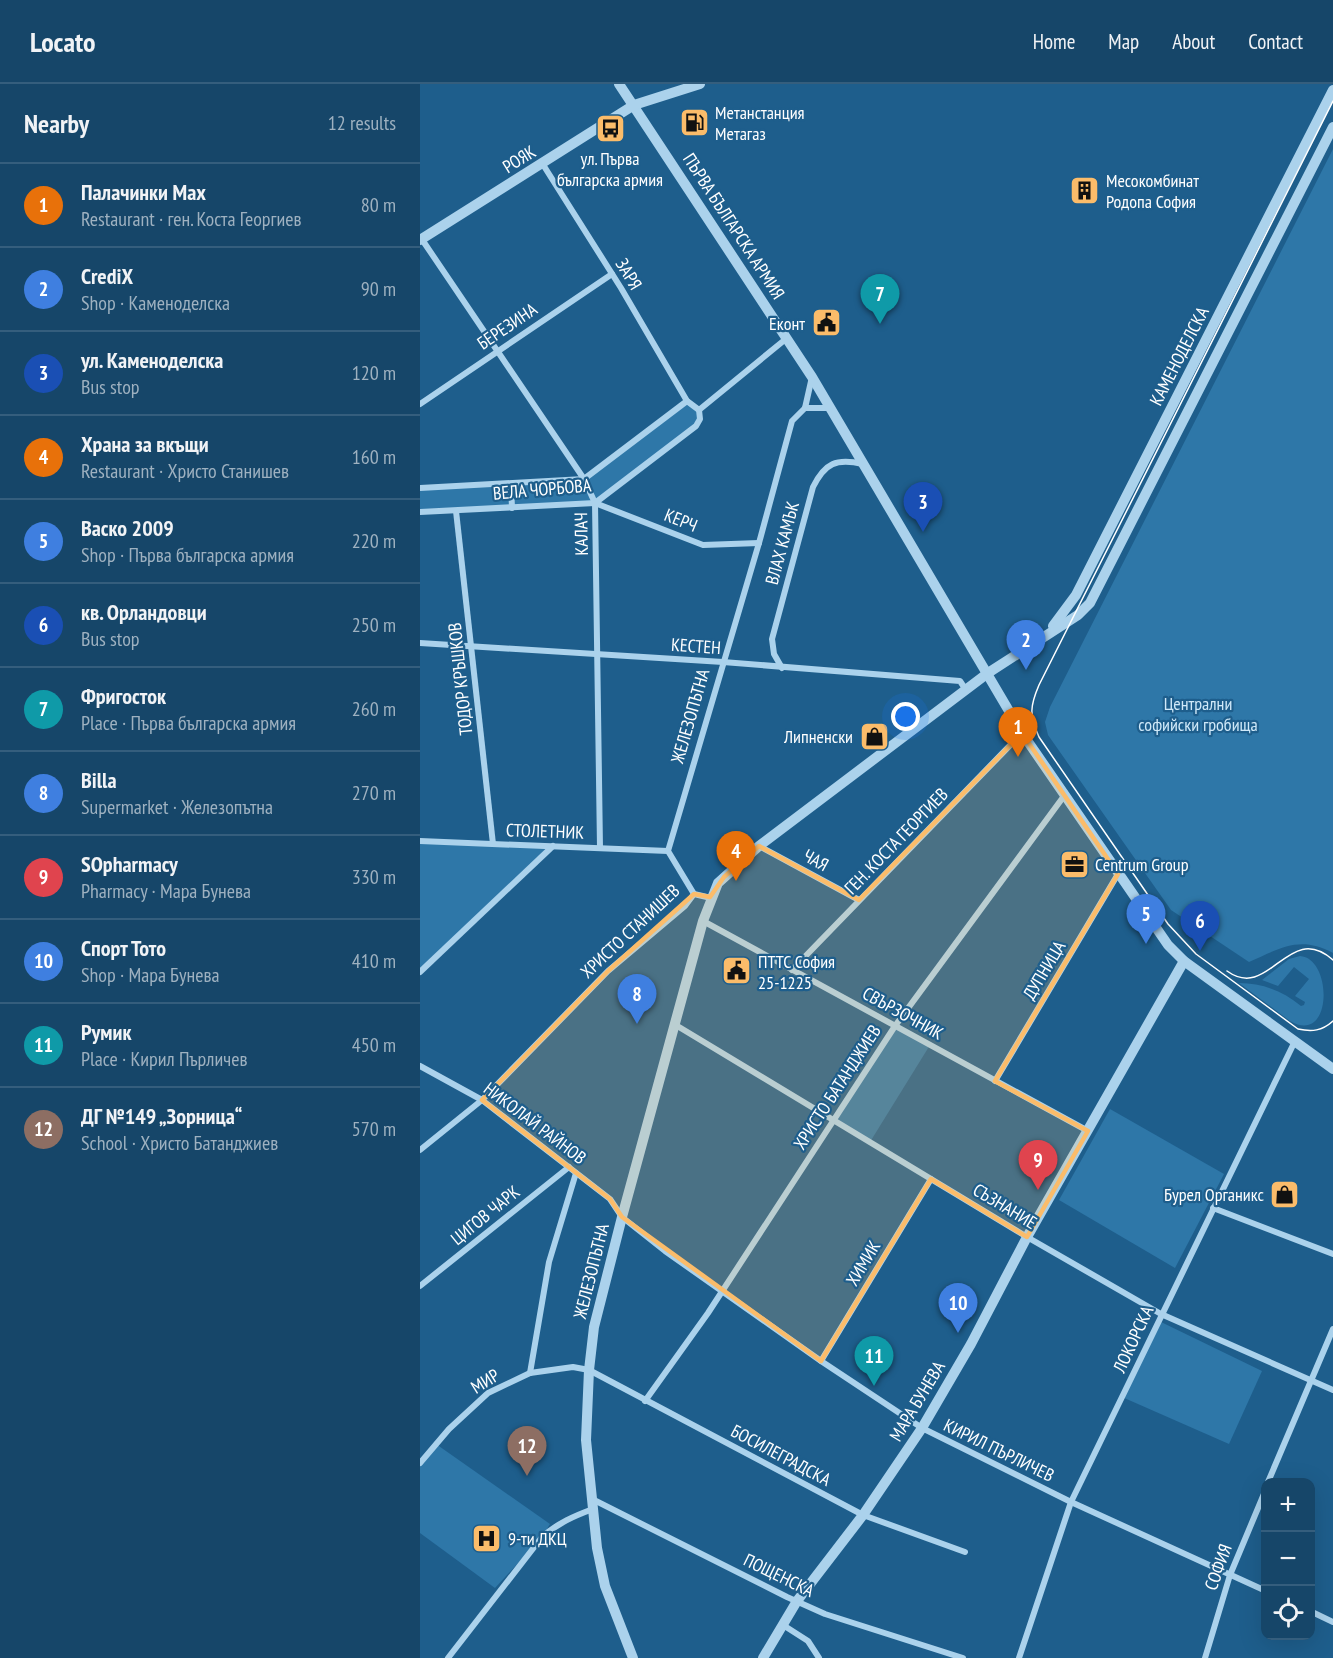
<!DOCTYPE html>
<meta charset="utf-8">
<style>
:root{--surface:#164669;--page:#1f4d6f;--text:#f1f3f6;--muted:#9eb1c0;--line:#355e7d;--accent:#95b2f1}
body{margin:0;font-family:"PT Sans Narrow",sans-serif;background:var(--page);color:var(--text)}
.controls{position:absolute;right:18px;bottom:18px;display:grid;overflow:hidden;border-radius:12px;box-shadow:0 6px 24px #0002}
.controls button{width:54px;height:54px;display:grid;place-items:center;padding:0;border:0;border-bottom:2px solid var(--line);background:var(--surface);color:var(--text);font:30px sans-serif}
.you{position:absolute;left:486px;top:633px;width:21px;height:21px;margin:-15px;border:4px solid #fff;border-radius:50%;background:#1a73e8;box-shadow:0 0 0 9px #1a73e833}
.badge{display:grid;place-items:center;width:39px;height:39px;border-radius:50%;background:var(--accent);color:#fff;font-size:20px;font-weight:700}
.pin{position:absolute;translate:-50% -50px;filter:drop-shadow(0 2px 3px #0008)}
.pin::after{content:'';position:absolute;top:32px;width:21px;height:18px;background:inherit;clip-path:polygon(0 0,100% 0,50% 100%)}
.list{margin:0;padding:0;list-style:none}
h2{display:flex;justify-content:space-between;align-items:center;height:78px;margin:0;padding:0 24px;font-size:26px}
h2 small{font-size:20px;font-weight:400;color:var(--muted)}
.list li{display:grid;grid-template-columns:39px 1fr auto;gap:18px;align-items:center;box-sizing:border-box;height:84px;padding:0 24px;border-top:2px solid var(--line)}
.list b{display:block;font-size:22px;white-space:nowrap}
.list p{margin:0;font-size:20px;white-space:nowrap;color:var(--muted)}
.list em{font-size:20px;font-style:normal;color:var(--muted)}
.icon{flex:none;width:33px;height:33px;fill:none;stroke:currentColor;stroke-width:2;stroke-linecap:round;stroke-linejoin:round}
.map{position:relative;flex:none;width:913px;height:1574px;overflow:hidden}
header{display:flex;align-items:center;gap:36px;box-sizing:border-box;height:84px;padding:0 30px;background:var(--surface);border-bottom:2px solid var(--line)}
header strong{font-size:28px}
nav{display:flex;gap:33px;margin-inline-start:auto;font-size:21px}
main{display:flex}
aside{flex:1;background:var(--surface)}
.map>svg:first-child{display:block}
</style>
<header>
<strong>Locato</strong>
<nav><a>Home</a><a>Map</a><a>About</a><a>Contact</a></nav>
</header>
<main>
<aside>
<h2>Nearby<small>12 results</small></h2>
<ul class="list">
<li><span class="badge" style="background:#e8710a">1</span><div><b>Палачинки Max</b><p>Restaurant · ген. Коста Георгиев</p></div><em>80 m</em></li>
<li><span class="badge" style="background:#3f7fe0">2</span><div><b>CrediX</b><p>Shop · Каменоделска</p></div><em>90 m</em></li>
<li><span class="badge" style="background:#1a4fb4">3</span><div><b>ул. Каменоделска</b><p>Bus stop</p></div><em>120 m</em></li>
<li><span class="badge" style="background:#e8710a">4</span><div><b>Храна за вкъщи</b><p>Restaurant · Христо Станишев</p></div><em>160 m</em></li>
<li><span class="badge" style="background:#3f7fe0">5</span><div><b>Васко 2009</b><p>Shop · Първа българска армия</p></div><em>220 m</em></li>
<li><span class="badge" style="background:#1a4fb4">6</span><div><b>кв. Орландовци</b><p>Bus stop</p></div><em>250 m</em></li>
<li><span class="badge" style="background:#0f9aa8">7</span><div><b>Фригосток</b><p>Place · Първа българска армия</p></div><em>260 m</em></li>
<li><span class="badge" style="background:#3f7fe0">8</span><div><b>Billa</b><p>Supermarket · Железопътна</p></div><em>270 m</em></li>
<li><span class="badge" style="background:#e0444e">9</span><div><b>SOpharmacy</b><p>Pharmacy · Мара Бунева</p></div><em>330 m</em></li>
<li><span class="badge" style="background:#3f7fe0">10</span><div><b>Спорт Тото</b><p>Shop · Мара Бунева</p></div><em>410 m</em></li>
<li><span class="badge" style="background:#0f9aa8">11</span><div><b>Румик</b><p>Place · Кирил Пърличев</p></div><em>450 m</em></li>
<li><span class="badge" style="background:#8d6e63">12</span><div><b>ДГ №149 „Зорница“</b><p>School · Христо Батанджиев</p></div><em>570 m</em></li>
</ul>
</aside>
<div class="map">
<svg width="913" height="1574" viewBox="0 0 913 1574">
<rect width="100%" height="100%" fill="#1e5e8c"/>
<g fill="#2e77a8">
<path d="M913 65V869C880 851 861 864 829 878L751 826 628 651 625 638 630 623Z"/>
<path d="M267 317 279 326 280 335 175 419 0 428V404L164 395Z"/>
<path d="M0 757 133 762 0 888Z"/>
<path d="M880 872C913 874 913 962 870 937L819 899C842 899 863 907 881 922L884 921 885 918 875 912 889 895 874 883 858 902 842 896 869 875Z"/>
<path d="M475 942 510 961 450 1058 414 1036Z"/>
<path d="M690 1025 804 1090 755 1184 639 1116Z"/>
<path d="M741 1238 842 1287 809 1360 702 1313Z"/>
<path d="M16 1360 130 1440 122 1453 75 1504 0 1449V1379Z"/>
</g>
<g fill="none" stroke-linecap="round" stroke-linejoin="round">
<g stroke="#abd2ec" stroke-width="6">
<path d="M122 79 201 204 267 317"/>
<path d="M1 154 164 395 175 419 180 764"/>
<path d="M0 320 192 190"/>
<path d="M385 324H411"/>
<path d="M279 326 367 254"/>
<path d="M91 400 92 424"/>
<path d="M0 404 164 395 267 317 279 326 280 335 276 342 175 419 0 428"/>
<path d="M175 419 283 461 339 459"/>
<path d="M36 427 73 760"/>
<path d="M0 559 303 578 540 597 546 606"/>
<path d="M362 584 354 570 352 555 393 403C405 379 416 374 443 380"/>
<path d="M0 757 248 767"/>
<path d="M339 762 439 816"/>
<path d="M274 810 248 767 339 459 372 337 385 324 392 293"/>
<path d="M283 837 668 1047"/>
<path d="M372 886 602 649"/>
<path d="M0 888 133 762"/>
<path d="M254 940 607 1153 741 1230 913 1306"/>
<path d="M0 982 62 1016 190 1115 202 1133 245 1167 401 1277 502 1344 651 1418 846 1507"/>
<path d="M575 997 698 790"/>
<path d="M0 1066 62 1016 188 887 265 822 274 810 291 814"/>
<path d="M793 1124 913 1170"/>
<path d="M0 1202 149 1083"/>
<path d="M401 1277 511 1095"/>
<path d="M110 1289 129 1178 156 1089"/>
<path d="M225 1317 288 1229 475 942 644 712"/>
<path d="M0 1379 29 1345 68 1309 110 1289 153 1283 169 1286 443 1431 545 1468"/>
<path d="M848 1398 913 1245"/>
<path d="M172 1415 367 1513 405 1530 543 1574"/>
<path d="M890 1527 913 1538"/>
<path d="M363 1541 388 1557 399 1574"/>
<path d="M28 1574 122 1453C138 1439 154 1432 173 1425"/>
<path d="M599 1574 651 1418 875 957"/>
<path d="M785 1574 810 1491 846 1405"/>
</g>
<g stroke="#abd2ec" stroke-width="10">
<path d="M199 0 392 293 602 649 748 861 764 877 913 985"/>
<path d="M0 156 214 21 280 0"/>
<path d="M633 542 656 511 913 6"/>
<path d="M213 1574 185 1502 177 1464 166 1356 169 1286 174 1243 202 1133 283 837 298 799 339 762 568 589 658 531 670 519 913 43"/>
<path d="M343 1574 377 1517 443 1431 502 1344 551 1260 607 1153 764 877"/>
</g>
<g stroke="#fff" stroke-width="1.5">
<path d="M913 17 619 601C610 622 609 631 619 653L748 840 776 870 878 945C892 948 902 947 913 937"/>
<path d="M807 887C850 918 868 836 913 876"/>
</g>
</g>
<path fill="#fbbc6a" fill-opacity="0.2" stroke="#fbbc6a" stroke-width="4.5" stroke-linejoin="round" d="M602 649 698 790 575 997 668 1047 607 1153 511 1095 401 1277 202 1133 190 1115 62 1016 188 887 274 810 290 813 304 793 339 762 439 816Z"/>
<defs>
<symbol id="fuel-square" viewBox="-11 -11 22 22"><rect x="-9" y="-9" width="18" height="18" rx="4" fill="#fbbc6a" stroke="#1e5e8c"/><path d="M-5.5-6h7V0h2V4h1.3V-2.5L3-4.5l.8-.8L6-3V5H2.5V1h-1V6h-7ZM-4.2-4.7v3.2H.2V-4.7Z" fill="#111"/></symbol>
<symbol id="bus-square" viewBox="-11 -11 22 22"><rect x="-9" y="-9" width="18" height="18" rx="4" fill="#fbbc6a" stroke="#1e5e8c"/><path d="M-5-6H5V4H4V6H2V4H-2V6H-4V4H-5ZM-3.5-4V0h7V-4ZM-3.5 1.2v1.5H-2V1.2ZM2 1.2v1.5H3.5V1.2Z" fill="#111"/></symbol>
<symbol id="building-square" viewBox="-11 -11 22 22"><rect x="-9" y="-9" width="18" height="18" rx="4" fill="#fbbc6a" stroke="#1e5e8c"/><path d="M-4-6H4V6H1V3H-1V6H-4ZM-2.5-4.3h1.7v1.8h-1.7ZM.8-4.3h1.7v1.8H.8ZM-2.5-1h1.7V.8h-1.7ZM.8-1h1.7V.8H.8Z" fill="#111"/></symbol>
<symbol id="civic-square" viewBox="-11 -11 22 22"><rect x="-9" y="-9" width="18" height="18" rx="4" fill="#fbbc6a" stroke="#1e5e8c"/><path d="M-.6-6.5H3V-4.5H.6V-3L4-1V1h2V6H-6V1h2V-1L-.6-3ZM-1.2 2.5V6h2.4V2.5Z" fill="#111"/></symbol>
<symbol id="shop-square" viewBox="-11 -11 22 22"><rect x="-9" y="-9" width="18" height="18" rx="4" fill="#fbbc6a" stroke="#1e5e8c"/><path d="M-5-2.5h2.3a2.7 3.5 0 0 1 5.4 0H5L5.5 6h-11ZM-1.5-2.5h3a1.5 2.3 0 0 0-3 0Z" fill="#111"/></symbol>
<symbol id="office-square" viewBox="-11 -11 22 22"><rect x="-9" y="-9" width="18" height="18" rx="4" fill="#fbbc6a" stroke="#1e5e8c"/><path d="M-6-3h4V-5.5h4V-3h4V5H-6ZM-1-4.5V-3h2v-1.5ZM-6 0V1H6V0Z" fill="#111"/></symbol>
<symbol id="hospital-square" viewBox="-11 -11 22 22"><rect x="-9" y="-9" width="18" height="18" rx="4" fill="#fbbc6a" stroke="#1e5e8c"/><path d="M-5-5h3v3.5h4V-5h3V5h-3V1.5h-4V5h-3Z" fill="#111"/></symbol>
</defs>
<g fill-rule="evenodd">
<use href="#fuel-square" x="258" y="22" width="33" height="33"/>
<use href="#bus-square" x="174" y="28" width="33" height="33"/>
<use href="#building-square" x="648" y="90" width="33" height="33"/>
<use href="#civic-square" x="390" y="222" width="33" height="33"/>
<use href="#shop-square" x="438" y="636" width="33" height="33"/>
<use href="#office-square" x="638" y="764" width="33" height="33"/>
<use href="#civic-square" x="300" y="870" width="33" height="33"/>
<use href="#shop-square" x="848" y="1094" width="33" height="33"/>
<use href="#hospital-square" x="50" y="1438" width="33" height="33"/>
</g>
<g text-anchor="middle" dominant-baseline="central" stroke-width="4.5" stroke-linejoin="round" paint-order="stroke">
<g font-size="18" fill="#fff" stroke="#1e5e8c" text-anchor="start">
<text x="295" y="28">Метанстанция<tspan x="295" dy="21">Метагаз</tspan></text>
<text x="190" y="74" text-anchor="middle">ул. Първа<tspan x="190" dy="21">българска армия</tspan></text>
<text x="686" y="96">Месокомбинат<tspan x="686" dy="21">Родопа София</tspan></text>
<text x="385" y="239" text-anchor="end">Еконт</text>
<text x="433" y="652" text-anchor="end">Липненски</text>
<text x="675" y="780">Centrum Group</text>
<text x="338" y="877">ПТТС София<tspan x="338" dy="21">25-1225</tspan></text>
<text x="844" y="1110" text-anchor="end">Бурел Органикс</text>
<text x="88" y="1454">9-ти ДКЦ</text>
</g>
<g font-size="18" fill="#fff" stroke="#1e5e8c">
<text transform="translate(99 75) rotate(-32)">РОЯК</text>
<text transform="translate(314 142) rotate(57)">ПЪРВА БЪЛГАРСКА АРМИЯ</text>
<text transform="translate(209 190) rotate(59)">ЗАРЯ</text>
<text transform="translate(87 242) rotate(-34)">БЕРЕЗИНА</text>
<text transform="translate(759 272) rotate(-63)">КАМЕНОДЕЛСКА</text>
<text transform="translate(122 405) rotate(-5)">ВЕЛА ЧОРБОВА</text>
<text transform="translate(261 436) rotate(22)">КЕРЧ</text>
<text transform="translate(161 450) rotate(-91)">КАЛАЧ</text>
<text transform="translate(362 459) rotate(-75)">ВЛАХ КАМЪК</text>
<text transform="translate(276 562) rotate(4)">КЕСТЕН</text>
<text transform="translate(40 595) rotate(-96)">ТОДОР КРЪШКОВ</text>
<text transform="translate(270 632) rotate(-74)">ЖЕЛЕЗОПЪТНА</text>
<text transform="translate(125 747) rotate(2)">СТОЛЕТНИК</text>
<text transform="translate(476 757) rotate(-46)">ГЕН. КОСТА ГЕОРГИЕВ</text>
<text transform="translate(396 776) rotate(29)">ЧАЯ</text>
<text transform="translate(210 847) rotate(-43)">ХРИСТО СТАНИШЕВ</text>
<text transform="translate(624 886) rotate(-59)">ДУПНИЦА</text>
<text transform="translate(483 929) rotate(29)">СВЪРЗОЧНИК</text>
<text transform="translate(417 1003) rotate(-57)">ХРИСТО БАТАНДЖИЕВ</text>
<text transform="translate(115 1039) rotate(37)">НИКОЛАЙ РАЙНОВ</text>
<text transform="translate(585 1122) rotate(31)">СЪЗНАНИЕ</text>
<text transform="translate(65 1131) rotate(-39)">ЦИГОВ ЧАРК</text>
<text transform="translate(443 1179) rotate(-59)">ХИМИК</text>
<text transform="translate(171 1187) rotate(-76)">ЖЕЛЕЗОПЪТНА</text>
<text transform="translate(713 1255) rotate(-65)">ЛОКОРСКА</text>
<text transform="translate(65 1297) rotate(-32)">МИР</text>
<text transform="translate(497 1317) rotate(-59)">МАРА БУНЕВА</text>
<text transform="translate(579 1366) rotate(26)">КИРИЛ ПЪРЛИЧЕВ</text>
<text transform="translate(361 1371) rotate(28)">БОСИЛЕГРАДСКА</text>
<text transform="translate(798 1483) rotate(-70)">СОФИЯ</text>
<text transform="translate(359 1491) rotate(26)">ПОЩЕНСКА</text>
</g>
<g font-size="18" fill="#d0e9f9" stroke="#1e5e8c">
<text x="778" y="619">Централни<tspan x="778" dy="21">софийски гробища</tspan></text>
</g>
</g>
</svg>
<div class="controls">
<button>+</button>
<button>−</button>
<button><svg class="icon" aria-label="locate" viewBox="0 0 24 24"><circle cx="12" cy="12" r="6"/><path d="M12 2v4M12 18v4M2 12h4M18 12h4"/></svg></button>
</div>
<div class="you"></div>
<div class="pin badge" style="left:598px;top:673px;background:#e8710a">1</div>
<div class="pin badge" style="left:606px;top:586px;background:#3f7fe0">2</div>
<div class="pin badge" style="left:503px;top:448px;background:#1a4fb4">3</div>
<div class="pin badge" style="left:316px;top:797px;background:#e8710a">4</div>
<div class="pin badge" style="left:726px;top:860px;background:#3f7fe0">5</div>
<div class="pin badge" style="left:780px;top:867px;background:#1a4fb4">6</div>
<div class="pin badge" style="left:460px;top:240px;background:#0f9aa8">7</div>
<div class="pin badge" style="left:217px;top:940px;background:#3f7fe0">8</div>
<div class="pin badge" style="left:618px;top:1106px;background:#e0444e">9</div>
<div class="pin badge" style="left:538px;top:1249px;background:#3f7fe0">10</div>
<div class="pin badge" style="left:454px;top:1302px;background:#0f9aa8">11</div>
<div class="pin badge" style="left:107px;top:1392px;background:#8d6e63">12</div>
</div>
</main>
